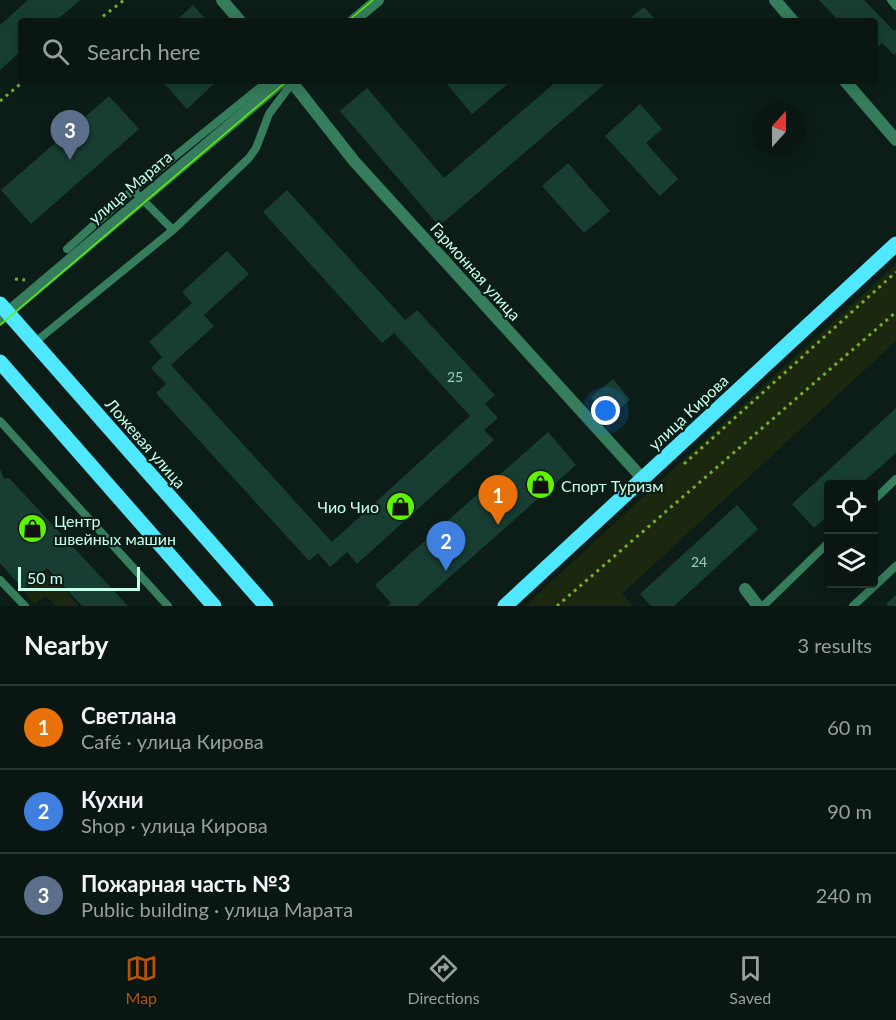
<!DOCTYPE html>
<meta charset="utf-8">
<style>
:root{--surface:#091612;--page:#172320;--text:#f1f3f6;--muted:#999f9f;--line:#293532;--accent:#b45309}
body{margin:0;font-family:Lato,sans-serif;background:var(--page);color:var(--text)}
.controls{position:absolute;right:18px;bottom:18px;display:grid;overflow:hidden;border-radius:6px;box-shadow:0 3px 15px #0003}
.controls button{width:54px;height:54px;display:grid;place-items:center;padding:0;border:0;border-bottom:2px solid var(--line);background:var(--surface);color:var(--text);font:30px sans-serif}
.compass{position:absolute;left:752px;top:102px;width:54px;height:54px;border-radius:50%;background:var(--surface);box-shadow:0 3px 15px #0003;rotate:21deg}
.scale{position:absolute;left:18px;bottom:15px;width:122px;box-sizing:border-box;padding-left:6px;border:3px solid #c8ffea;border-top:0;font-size:16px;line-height:21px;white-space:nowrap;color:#c8ffea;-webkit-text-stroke:4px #0c1d18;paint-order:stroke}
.you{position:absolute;left:606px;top:411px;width:21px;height:21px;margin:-15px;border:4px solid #fff;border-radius:50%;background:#1a73e8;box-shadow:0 0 0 9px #1a73e833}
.badge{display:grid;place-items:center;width:39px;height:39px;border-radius:50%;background:var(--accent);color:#fff;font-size:20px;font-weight:700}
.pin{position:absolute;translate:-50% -50px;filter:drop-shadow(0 2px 3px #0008)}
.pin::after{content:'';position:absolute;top:32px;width:21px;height:18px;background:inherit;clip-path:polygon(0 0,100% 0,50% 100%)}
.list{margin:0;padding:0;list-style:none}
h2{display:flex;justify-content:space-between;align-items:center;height:78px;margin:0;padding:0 24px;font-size:26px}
h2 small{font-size:20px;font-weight:400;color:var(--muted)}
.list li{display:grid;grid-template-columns:39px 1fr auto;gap:18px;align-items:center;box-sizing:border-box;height:84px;padding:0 24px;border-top:2px solid var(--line)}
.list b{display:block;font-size:22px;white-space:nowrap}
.list p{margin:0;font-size:20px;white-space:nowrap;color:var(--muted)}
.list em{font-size:20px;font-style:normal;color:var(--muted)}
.icon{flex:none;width:33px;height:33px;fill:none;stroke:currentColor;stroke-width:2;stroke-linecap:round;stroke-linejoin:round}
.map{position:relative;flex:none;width:896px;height:606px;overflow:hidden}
.search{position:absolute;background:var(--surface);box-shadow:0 3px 15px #0003;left:18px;right:18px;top:18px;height:66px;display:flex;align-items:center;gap:15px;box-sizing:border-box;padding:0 21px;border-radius:6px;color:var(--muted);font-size:22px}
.sheet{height:330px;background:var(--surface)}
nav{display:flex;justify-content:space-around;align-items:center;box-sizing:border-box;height:84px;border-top:2px solid var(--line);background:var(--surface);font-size:16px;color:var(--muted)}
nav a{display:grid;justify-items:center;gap:3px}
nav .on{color:var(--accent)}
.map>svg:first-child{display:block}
</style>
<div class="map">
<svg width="896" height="606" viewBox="0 0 896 606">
<rect width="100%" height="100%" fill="#0c1d18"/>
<g fill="#1c270f">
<path d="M896 264V341L622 594 633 606H525Z"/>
<path d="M47 571 79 606H56L46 596 34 604 24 591Z"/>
</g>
<g fill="#183e33">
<path d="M28 0H80L56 21H21V51L0 70V25Z"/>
<path d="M819 0H864L894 31 896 29V53L894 55 882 43 875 50V21H839Z"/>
<path d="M193 5 207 21H176Z"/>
<path d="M644 7 657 21H627Z"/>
<path d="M162 81H217L187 109Z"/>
<path d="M451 81H511L472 114 447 84Z"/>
<path d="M557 81H608L439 226 340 111 367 88 444 178Z"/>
<path d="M109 96 139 129 31 224 1 190Z"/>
<path d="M640 104 662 129 646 143 678 179 660 196 605 136Z"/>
<path d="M568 163 610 211 584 233 542 186Z"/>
<path d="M287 190 405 320 417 310 495 395 485 404 498 418 484 430 494 440 357 564 347 552 330 567 318 553 309 561 156 393 166 384 151 368 162 357 149 342 192 303 182 292 227 251 249 274 204 315 214 326 171 365 332 542 470 416 394 333 382 343 263 212Z"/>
<path d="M613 379 630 400 608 419 591 397Z"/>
<path d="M896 408V453L861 484H828V515L814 528 792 504Z"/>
<path d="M548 432 576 465 417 606H388L391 603 375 585Z"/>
<path d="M0 469 4 479 9 478 128 606H82L47 568 23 589 0 563Z"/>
<path d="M737 505 758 529 674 606H651L640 594Z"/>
<path d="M896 595V606H888L886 604Z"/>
</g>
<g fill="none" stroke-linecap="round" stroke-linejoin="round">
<g stroke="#75af2c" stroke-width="3" stroke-dasharray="3 4.5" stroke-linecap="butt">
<path d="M97 21 124 0"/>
<path d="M0 101 24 81"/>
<path d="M15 279 25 280"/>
<path d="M684 464 896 272"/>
<path d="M557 606 896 312"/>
</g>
<g stroke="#367d5d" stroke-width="8">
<path d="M891 0 896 6"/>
<path d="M133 190 173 230"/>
<path d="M67 249 133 190 268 81"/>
<path d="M34 343 173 230 249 158 256 148 269 114 292 83"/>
<path d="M0 421 168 606"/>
<path d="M874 500 896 479"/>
<path d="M0 580 25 606"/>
<path d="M763 606 828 543"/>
<path d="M853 606 896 566"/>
</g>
<g stroke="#367d5d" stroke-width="12">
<path d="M222 0 240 21"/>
<path d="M775 0 793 21"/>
<path d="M353 21 378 0"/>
<path d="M291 81 354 161 643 479"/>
<path d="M845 81 896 140"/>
<path d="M0 319 282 81"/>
<path d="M745 589 758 606"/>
</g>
<g stroke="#4fe8ff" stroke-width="15">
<path d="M0 304 266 606"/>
<path d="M0 362 214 606"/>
<path d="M505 606 896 244"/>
</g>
<g stroke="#60f300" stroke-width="1.5">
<path d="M348 21 373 0"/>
<path d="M0 325 287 81"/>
</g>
</g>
<defs>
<symbol id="shop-disc" viewBox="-11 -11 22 22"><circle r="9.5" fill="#60f300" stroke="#0c1d18"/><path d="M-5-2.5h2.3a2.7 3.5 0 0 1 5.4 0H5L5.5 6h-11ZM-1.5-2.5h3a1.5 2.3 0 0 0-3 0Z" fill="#111"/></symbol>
</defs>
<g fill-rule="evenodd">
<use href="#shop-disc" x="524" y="468" width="33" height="33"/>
<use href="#shop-disc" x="384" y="490" width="33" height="33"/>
<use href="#shop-disc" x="16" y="512" width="33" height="33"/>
</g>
<g text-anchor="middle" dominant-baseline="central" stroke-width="4.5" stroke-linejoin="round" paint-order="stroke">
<g font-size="14" fill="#9ccfbc">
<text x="455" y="376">25</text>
<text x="699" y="561">24</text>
</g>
<g font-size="16" fill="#c8ffea" stroke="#0c1d18">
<text transform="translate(130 187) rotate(-40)">улица Марата</text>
<text transform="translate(476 271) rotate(48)">Гармонная улица</text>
<text transform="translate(688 412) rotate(-43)">улица Кирова</text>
<text transform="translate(146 443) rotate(49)">Ложевая улица</text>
</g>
<g font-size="16" fill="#c8ffea" stroke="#0c1d18" text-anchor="start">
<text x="561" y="485">Спорт Туризм</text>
<text x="379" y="506" text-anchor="end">Чио Чио</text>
<text x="54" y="520">Центр<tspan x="54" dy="18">швейных машин</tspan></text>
</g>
</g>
</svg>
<div class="controls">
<button><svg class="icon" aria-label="locate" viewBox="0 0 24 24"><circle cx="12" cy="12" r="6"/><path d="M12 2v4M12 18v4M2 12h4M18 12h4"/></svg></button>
<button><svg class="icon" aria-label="layers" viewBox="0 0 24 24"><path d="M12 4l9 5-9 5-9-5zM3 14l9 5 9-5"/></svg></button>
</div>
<svg class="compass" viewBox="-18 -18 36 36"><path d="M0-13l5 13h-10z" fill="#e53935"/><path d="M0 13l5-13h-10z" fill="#999f9f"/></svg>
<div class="scale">50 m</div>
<div class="you"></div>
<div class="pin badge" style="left:498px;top:525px;background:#e8710a">1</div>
<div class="pin badge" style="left:446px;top:571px;background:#3f7fe0">2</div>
<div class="pin badge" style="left:70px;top:160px;background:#5c6f8a">3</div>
<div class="search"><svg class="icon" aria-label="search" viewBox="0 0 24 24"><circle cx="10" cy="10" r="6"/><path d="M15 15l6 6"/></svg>Search here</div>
</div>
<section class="sheet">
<h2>Nearby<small>3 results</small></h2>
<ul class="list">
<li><span class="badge" style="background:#e8710a">1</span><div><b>Светлана</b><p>Café · улица Кирова</p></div><em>60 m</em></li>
<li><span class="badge" style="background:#3f7fe0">2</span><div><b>Кухни</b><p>Shop · улица Кирова</p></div><em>90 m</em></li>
<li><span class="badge" style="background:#5c6f8a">3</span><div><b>Пожарная часть №3</b><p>Public building · улица Марата</p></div><em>240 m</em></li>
</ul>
</section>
<nav>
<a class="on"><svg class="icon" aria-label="map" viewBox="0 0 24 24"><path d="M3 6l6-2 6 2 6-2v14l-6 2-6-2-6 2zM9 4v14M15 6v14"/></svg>Map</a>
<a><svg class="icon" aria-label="directions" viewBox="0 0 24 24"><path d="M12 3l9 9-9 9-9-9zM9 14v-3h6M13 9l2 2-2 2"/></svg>Directions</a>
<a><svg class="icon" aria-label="saved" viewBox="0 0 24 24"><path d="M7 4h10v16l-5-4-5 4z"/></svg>Saved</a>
</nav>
